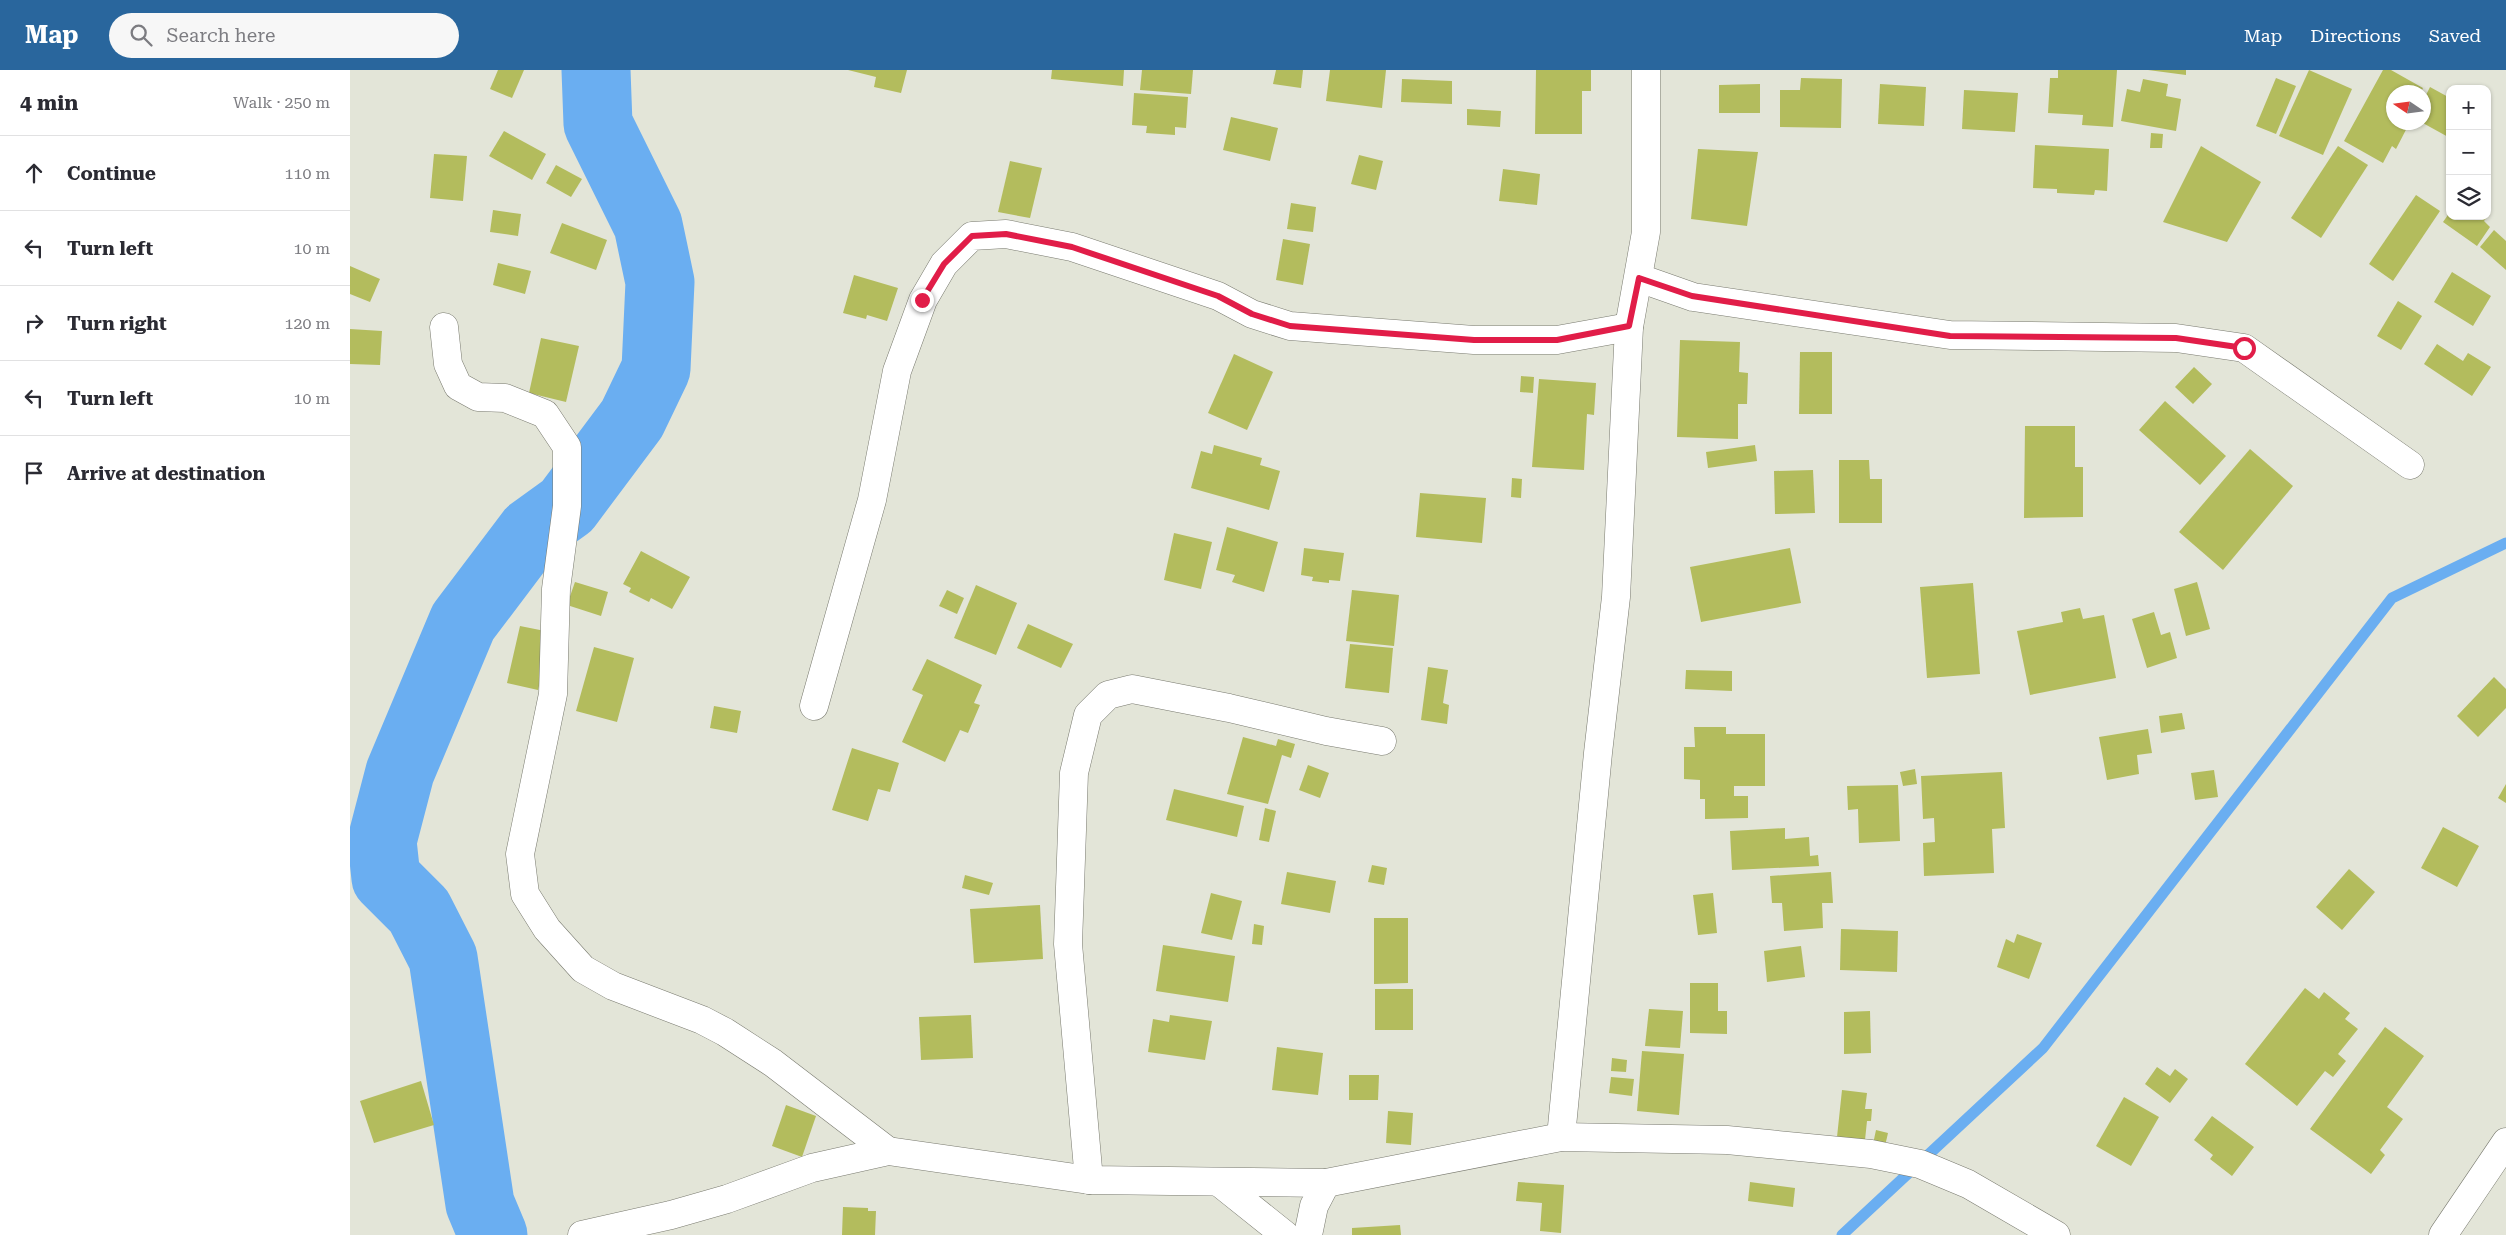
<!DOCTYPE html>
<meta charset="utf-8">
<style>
:root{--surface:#fff;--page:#f7f7f7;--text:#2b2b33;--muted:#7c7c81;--line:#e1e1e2;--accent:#29669d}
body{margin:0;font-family:"Roboto Serif",serif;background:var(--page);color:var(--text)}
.controls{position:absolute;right:15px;top:15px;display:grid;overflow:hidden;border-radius:10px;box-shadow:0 1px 4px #0004}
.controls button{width:45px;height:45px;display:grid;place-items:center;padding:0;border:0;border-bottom:1px solid var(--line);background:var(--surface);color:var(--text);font:25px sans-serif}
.compass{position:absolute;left:2036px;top:15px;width:45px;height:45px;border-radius:50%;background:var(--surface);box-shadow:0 1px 4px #0004;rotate:283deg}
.stop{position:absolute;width:15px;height:15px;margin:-11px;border:4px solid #e11d48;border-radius:50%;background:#fff}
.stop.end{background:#e11d48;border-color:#fff;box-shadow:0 1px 5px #0008}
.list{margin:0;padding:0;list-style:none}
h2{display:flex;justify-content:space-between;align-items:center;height:65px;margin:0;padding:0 20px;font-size:21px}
h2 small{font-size:16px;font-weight:400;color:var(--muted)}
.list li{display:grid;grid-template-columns:32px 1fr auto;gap:15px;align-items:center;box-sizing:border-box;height:75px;padding:0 20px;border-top:1px solid var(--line)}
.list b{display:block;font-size:19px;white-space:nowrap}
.list em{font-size:16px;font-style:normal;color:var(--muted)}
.icon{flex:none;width:28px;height:28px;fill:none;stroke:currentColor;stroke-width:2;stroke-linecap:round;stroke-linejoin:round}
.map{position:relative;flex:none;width:2156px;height:1165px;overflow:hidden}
header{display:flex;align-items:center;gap:30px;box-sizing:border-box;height:70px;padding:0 25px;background:var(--accent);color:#fff}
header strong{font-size:24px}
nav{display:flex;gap:28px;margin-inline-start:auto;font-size:18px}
.search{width:350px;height:45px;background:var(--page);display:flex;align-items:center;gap:12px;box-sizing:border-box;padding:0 18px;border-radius:28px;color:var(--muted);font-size:19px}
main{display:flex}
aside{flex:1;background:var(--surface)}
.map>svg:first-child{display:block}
</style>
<header>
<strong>Map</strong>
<div class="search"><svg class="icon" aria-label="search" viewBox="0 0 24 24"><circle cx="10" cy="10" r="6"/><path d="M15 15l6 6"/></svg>Search here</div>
<nav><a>Map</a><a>Directions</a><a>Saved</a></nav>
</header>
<main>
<aside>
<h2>4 min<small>Walk · 250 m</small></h2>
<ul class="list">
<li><svg class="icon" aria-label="ahead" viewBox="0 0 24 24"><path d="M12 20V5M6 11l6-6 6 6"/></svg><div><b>Continue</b></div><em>110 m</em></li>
<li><svg class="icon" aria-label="left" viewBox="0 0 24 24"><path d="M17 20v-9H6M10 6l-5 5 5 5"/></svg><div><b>Turn left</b></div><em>10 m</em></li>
<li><svg class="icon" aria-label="right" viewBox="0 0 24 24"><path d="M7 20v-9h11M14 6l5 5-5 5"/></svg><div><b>Turn right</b></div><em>120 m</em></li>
<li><svg class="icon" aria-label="left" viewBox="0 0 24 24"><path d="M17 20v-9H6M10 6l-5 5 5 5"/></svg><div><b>Turn left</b></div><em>10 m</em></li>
<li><svg class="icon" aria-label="arrive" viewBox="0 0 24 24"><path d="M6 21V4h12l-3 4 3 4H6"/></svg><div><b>Arrive at destination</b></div></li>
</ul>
</aside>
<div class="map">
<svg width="2156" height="1165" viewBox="0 0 2156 1165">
<rect width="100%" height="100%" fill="#e3e5d8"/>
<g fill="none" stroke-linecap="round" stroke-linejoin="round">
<path stroke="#6aaef1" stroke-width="11" d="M1492 1165 1693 978 2042 528 2156 473"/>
<path stroke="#6aaef1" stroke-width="69" d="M143 1165 130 1134 93 888 69 841 36 808 32 771 50 702 113 552 181 462 217 436 282 349 306 299 310 212 298 155 248 54 246 0"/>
</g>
<g fill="#b3bc5d">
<path d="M148 0H174L162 28 140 19Z"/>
<path d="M498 0H557L551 23 524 17 526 7Z"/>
<path d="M702 0H774L773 16 701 9Z"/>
<path d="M792 0H843L841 24 790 20Z"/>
<path d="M926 0H953L951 18 923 14Z"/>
<path d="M980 0H1036L1032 38 976 31Z"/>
<path d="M1186 0H1241V21H1232V64H1185Z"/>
<path d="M1708 0H1767L1763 57 1732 55 1733 45 1698 43 1700 8H1708Z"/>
<path d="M1798 0H1836V5Z"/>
<path d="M1959 0 2002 19 1973 85 1929 66Z"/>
<path d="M2033 0H2041L2073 18 2071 22H2044V52H2060L2046 79 2042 76 2033 93 1994 71Z"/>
<path d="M1451 8 1492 9 1491 58 1430 57V20H1450Z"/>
<path d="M1926 8 1946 16 1926 64 1906 56Z"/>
<path d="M1052 9 1102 11V34L1051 32Z"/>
<path d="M1793 9 1818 14 1816 26 1831 29 1826 61 1771 51 1777 19 1790 22Z"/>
<path d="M1410 14V43H1369V15Z"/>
<path d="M1530 14 1576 17 1574 56 1528 54Z"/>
<path d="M2080 17 2100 28V68L2071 52H2074V29Z"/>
<path d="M1614 20 1668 23 1665 62 1612 59Z"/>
<path d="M784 23 838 27 836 58 825 57V65L796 63 797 56 782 55Z"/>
<path d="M1117 39 1151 41 1150 57 1117 55Z"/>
<path d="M881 47 928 58 920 91 873 80Z"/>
<path d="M154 61 196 84 182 110 139 86Z"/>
<path d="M1801 63 1813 64 1812 78H1800Z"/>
<path d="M1685 75 1759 79 1757 121 1745 120 1744 125 1707 123V119L1683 118Z"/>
<path d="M1851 76 1911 112 1877 172 1813 152Z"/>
<path d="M1988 76 2018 95 1971 168 1941 148Z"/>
<path d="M1348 79 1408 82 1397 156 1341 149Z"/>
<path d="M84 84 117 86 113 131 80 128Z"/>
<path d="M1009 85 1033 91 1026 120 1001 114Z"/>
<path d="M660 91 692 98 680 148 648 142Z"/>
<path d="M206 95 232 109 221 127 196 113Z"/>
<path d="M1153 99 1190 104 1187 135 1149 131Z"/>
<path d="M2066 125 2090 141 2043 211 2019 194Z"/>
<path d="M941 133 966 137 963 162 937 159Z"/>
<path d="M143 140 171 144 168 166 140 162Z"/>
<path d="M2100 142V146L2137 147 2134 151 2140 157 2127 176 2093 152Z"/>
<path d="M212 153 257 170 246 200 200 183Z"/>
<path d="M2144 160 2156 171V200L2130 177Z"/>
<path d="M933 169 960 174 953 215 926 210Z"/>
<path d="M148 193 181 201 175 224 143 215Z"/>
<path d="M0 196 30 209 20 232 0 224Z"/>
<path d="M2102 202 2141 226 2123 256 2084 232Z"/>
<path d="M504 205 548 218 537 251 517 245 516 249 493 243Z"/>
<path d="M2048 231 2072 246 2051 280 2027 266Z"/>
<path d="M0 259 32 261 30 295 0 294Z"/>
<path d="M191 268 229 276 216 332 179 323Z"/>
<path d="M1330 270 1390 272 1389 302 1398 303 1397 334H1388V369L1327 367Z"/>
<path d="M2087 274 2113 291 2118 283 2141 297 2122 326 2074 294Z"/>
<path d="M1450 282H1482V344H1449Z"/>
<path d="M884 284 923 302 897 360 858 343Z"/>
<path d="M1844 297 1862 314 1843 334 1825 317Z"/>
<path d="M1171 306 1184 307 1183 323 1170 322Z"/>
<path d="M1189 309 1246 313 1244 345 1237 344 1234 400 1182 397Z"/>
<path d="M1815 331 1876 386 1850 415 1789 360Z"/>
<path d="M1675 356H1725V397H1733V447L1674 448Z"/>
<path d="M864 375 912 388 910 395 930 401 919 440 841 418 851 381 862 384Z"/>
<path d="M1405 375 1407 391 1358 398 1356 382Z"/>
<path d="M1900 379 1943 416 1873 500 1829 462Z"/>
<path d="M1489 390H1519L1520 409H1532V453H1489Z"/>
<path d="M1463 400 1465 443 1425 444 1424 401Z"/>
<path d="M1162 408 1172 409 1171 428 1161 427Z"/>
<path d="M1070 423 1136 428 1132 473 1066 467Z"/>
<path d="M877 457 928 472 914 522 882 512 885 505 866 500Z"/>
<path d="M824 463 862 472 851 519 814 510Z"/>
<path d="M954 478 994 483 990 511 979 510V513L962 511 963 507 951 505Z"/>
<path d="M1440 478 1451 533 1351 552 1340 497Z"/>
<path d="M291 481 340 507 322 539 301 528 299 532 279 522 281 518 273 514Z"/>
<path d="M225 512 258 522 251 546 217 535Z"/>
<path d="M1847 512 1860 559 1836 566 1824 519Z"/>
<path d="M1623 513 1630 604 1577 608 1570 517Z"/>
<path d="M626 515 667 533 646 585 604 568Z"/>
<path d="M597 520 614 528 607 544 589 536Z"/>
<path d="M1002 520 1049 525 1044 576 996 571Z"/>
<path d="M1730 538 1733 549 1754 545 1766 608 1680 625 1667 561 1713 552 1711 542Z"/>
<path d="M1804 542 1811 565 1820 562 1827 588 1797 598 1782 549Z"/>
<path d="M678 554 723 574 711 598 667 578Z"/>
<path d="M170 556 195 561 190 581 197 583 188 620 157 613Z"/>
<path d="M1000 574 1043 578 1039 623 995 618Z"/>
<path d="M244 577 284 588 267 652 226 641Z"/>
<path d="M577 589 632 615 624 633 630 635 618 663 610 660 595 692 552 672 573 625 562 620Z"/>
<path d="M1078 597 1098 600 1093 633 1099 635 1097 654 1071 650Z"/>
<path d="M1336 600 1382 601V621L1335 619Z"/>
<path d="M2144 607 2156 619V638L2128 667 2107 646Z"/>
<path d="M364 636 391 641 387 663 360 658Z"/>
<path d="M1832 643 1835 659 1811 663 1809 646Z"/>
<path d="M1344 657H1376V664H1415V716H1384V726H1398V748L1355 749V729H1350V710L1334 709V677H1345Z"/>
<path d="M1798 659 1802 683 1787 685 1789 704 1757 710 1749 667Z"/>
<path d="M893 667 926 676 928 669 945 674 941 688 932 685 918 734 877 724Z"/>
<path d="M502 678 549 693 540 722 528 719 518 751 482 740Z"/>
<path d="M958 695 979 703 970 728 949 720Z"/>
<path d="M1565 699 1567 714 1553 716 1550 702Z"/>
<path d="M1864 700 1868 727 1845 730 1841 703Z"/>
<path d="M1652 702 1655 758 1642 759 1644 803 1574 806 1573 773 1585 772 1584 748 1573 749 1571 706Z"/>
<path d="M2156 714V733L2148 728Z"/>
<path d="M1548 715 1550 771 1509 773 1508 739 1498 740 1497 716Z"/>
<path d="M824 719 894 736 887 767 816 750Z"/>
<path d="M915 738 926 741 919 772 909 770Z"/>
<path d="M2093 757 2129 776 2107 817 2071 798Z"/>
<path d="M1435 758V769L1459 767 1460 786 1468 785 1469 796 1382 800 1380 761Z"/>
<path d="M1022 795 1037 798 1034 815 1018 812Z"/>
<path d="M1999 799 2025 822 1992 860 1966 837Z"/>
<path d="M937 802 986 811 980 843 931 834Z"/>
<path d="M1481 802 1483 833H1472L1473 858 1434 861 1432 833H1422L1420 806Z"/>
<path d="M615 805 643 813 639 825 612 818Z"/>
<path d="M861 823 892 831 882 870 851 863Z"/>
<path d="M1363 823 1367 863 1348 865 1343 825Z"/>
<path d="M690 835 693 889 624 893 620 839Z"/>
<path d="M1024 848H1058V913L1024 914Z"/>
<path d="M904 854 914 856 912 875 902 874Z"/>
<path d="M1491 859 1548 861 1547 902 1490 900Z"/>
<path d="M1667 864 1692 873 1679 909 1647 897 1656 869 1664 873Z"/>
<path d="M813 875 885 886 878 932 806 921Z"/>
<path d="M1451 876 1455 907 1417 912 1414 881Z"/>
<path d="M1340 913H1368V941H1377V964L1340 963Z"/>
<path d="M1955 918 1969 929 1974 922 2000 943 1995 949 2008 959 1988 984 1996 991 1983 1007 1975 1001 1947 1036 1895 994Z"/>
<rect x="1025" y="919" width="38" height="41"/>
<path d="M1299 939 1333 941 1330 978 1295 976Z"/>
<path d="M1520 941 1521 983 1494 984V942Z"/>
<path d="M621 945 623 988 571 990 569 947Z"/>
<path d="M820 945 862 951 855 990 798 982 803 949 819 952Z"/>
<path d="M2035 957 2074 986 2037 1037 2053 1049 2030 1080 2035 1085 2021 1104 1960 1059Z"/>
<path d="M927 977 973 983 968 1025 922 1020Z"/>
<path d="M1292 981 1334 984 1329 1045 1287 1041Z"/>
<path d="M1262 988 1277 990 1276 1002 1261 1001Z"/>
<path d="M1807 997 1820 1006 1825 999 1838 1009 1820 1033 1795 1014Z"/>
<path d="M999 1005H1029L1028 1030H999Z"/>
<path d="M1261 1007 1284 1009 1282 1026 1259 1023Z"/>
<path d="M71 1011 84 1055 24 1073 10 1031Z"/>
<path d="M1492 1020 1517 1023 1515 1039H1522L1521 1051H1517L1515 1070 1487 1067Z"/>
<path d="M1774 1027 1809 1047 1781 1096 1746 1076Z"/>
<path d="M436 1035 466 1046 452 1087 422 1076Z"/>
<path d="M1038 1041 1063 1043 1061 1075 1036 1073Z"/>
<path d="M1862 1046 1904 1077 1882 1106 1860 1089 1863 1085 1844 1070Z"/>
<path d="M1526 1060 1538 1063 1535 1076 1523 1074Z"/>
<path d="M1168 1112 1214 1115 1211 1163 1190 1161 1192 1133 1166 1131Z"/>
<path d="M1400 1112 1445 1118 1443 1137 1398 1131Z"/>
<path d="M493 1137 518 1138V1141H526L525 1165H492Z"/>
<path d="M1050 1155 1051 1165H1002V1158Z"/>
</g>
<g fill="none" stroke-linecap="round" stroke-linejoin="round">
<defs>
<g id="minor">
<path d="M1289 208 1343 227 1600 265 1826 268 1894 278 2060 395"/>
<path d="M94 257 98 294 108 316 128 327 155 328 195 344 217 377V436L206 519 203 624 170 784 175 824 197 859 233 899 263 916 352 950 375 962 423 993 538 1081"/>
<path d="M464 636 522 430 547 301 573 230 594 194 622 166 656 164 722 177 868 226 902 244 940 256 1124 270H1207L1279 257"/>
<path d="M1211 1067 1248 683 1266 527 1279 257 1296 162V0"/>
<path d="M739 1110 718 874 724 703 738 645 758 625 782 619 879 638 976 661 1032 671"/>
<path d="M870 1113 935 1165"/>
<path d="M232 1165 321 1145 377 1129 462 1098 538 1081 739 1110 976 1113 1211 1067 1377 1070 1521 1084 1570 1094 1618 1114 1706 1165"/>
<path d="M958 1165 964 1136 976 1113"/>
<path d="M2093 1165 2156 1072"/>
</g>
</defs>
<use href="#minor" stroke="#797a6f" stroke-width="29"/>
<use href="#minor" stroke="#fff" stroke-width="28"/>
</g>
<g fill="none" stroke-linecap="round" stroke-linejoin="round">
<path stroke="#e11d48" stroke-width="6" d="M572 230 594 194 622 166 656 164 722 177 868 226 902 244 940 256 1124 270H1207L1279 256 1289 208 1342 226 1600 266 1826 268 1894 278"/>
</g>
</svg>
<div class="controls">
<button>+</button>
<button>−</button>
<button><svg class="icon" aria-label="layers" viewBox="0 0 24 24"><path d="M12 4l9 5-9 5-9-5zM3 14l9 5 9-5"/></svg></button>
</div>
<svg class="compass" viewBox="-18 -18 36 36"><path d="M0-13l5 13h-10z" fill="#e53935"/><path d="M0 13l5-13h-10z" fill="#7c7c81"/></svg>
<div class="stop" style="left:1894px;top:278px"></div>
<div class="stop end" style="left:572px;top:230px"></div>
</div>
</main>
